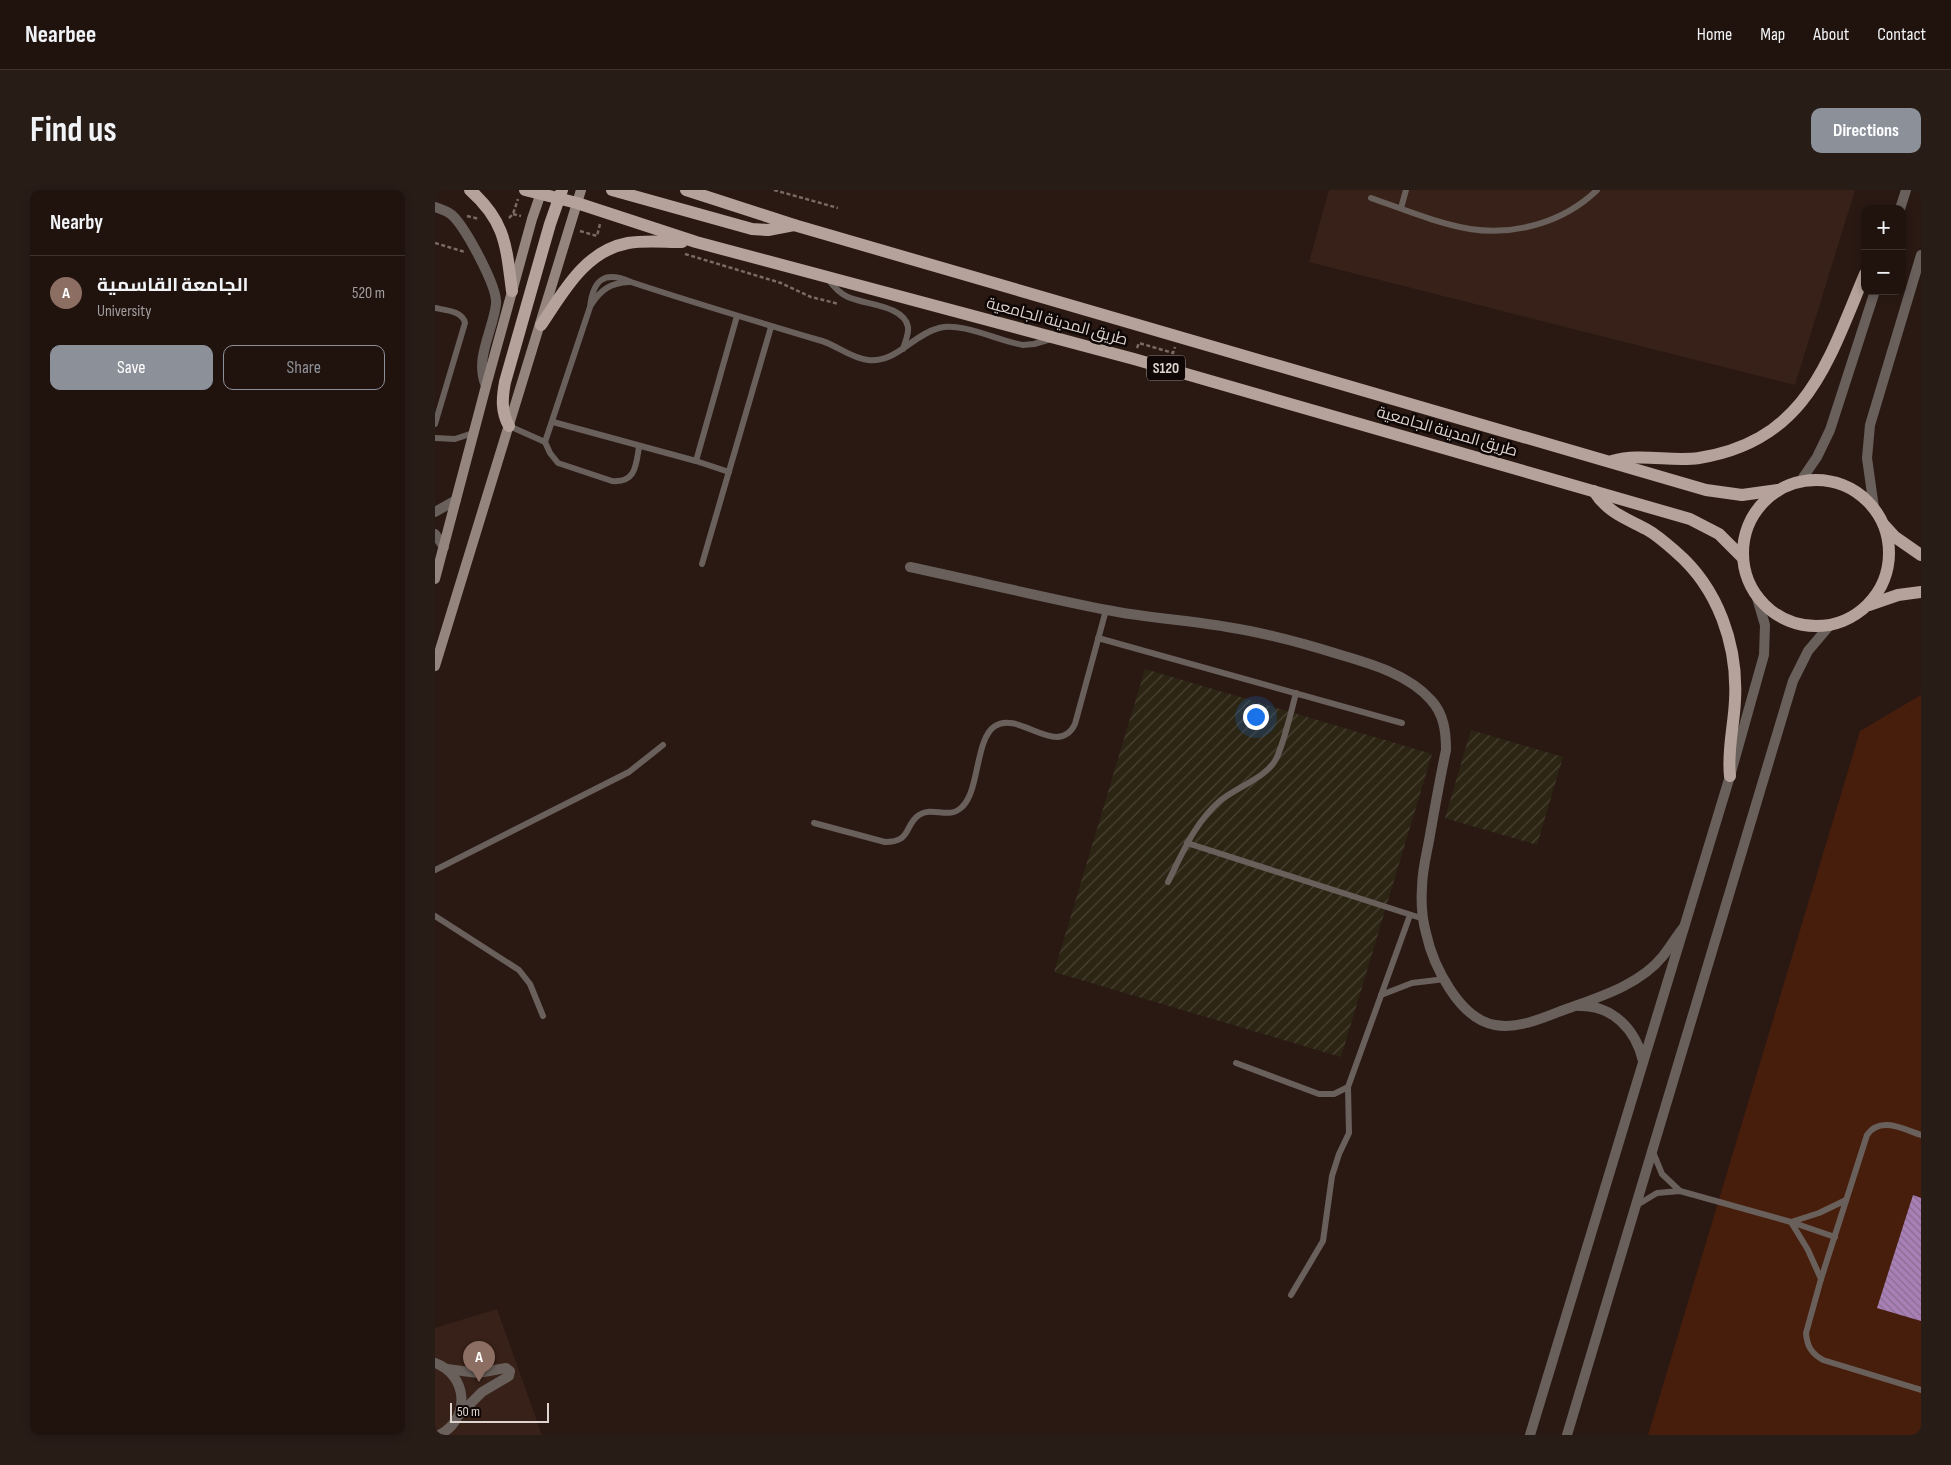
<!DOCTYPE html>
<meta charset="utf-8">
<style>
:root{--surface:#20130e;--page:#281c17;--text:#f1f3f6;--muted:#a29e9e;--line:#3d322e;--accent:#8c9099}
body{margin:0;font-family:"Sofia Sans Condensed",Cairo,sans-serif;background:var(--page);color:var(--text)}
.controls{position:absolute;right:15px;top:15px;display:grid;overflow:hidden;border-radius:10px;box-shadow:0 2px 8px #0003}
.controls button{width:45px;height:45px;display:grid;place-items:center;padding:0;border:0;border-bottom:1px solid var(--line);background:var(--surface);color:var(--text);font:25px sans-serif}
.scale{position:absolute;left:15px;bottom:12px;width:99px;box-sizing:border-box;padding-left:5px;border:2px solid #dfd3cf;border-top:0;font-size:14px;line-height:18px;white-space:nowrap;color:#dfd3cf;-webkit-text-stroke:4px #0e0705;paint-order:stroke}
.you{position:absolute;left:820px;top:526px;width:18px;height:18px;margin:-12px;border:4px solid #fff;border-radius:50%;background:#1a73e8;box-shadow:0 0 0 8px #1a73e833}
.badge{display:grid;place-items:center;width:32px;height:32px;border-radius:50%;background:var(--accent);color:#fff;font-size:16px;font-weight:700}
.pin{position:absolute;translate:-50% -41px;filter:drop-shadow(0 1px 2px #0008)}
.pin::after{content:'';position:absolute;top:26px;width:18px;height:15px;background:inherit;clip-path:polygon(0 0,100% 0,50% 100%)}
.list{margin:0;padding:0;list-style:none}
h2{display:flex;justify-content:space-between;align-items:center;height:65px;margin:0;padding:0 20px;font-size:21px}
h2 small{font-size:16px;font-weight:400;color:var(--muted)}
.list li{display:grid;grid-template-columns:32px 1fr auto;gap:15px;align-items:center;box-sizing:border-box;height:75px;padding:0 20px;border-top:1px solid var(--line)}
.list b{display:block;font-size:19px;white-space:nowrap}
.list p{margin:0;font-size:16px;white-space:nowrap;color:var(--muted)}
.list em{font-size:16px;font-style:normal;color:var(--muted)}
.actions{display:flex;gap:10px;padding:15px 20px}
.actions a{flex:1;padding:11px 0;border:1px solid var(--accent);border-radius:10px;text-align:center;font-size:18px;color:var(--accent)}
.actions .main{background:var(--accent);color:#fff}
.map{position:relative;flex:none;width:1486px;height:1245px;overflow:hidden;border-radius:10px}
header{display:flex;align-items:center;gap:30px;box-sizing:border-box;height:70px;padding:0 25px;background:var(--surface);border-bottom:1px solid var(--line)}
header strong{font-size:24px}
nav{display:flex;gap:28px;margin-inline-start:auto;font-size:18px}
.intro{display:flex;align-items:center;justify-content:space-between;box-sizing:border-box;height:120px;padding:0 30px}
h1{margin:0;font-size:35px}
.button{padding:12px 22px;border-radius:10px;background:var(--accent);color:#fff;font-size:18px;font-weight:700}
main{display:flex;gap:30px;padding:0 30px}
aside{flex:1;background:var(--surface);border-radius:10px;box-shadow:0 2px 8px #0003}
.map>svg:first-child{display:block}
</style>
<header>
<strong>Nearbee</strong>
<nav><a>Home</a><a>Map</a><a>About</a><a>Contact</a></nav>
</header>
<div class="intro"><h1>Find us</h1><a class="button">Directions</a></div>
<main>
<aside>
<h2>Nearby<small></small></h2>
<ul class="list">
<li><span class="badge" style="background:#8d6e63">A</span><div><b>الجامعة القاسمية</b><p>University</p></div><em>520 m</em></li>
</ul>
<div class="actions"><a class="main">Save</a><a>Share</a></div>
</aside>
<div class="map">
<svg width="1486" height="1245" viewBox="0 0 1486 1245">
<defs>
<pattern id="industrial-furrows" width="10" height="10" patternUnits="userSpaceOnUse" patternTransform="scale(1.25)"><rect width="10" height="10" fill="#2c2514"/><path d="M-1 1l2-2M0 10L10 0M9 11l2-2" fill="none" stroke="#4a4435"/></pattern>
<pattern id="building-back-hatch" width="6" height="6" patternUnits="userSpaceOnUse" patternTransform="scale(1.25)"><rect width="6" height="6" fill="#a880b5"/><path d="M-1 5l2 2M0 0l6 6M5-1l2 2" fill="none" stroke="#8a6c91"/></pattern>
</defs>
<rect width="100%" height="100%" fill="#2a1913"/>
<g fill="#382118">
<path d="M894 0H1420L1360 195 874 72Z"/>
<path d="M62 1119 107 1245H0V1138Z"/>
</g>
<g fill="url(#industrial-furrows)">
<path d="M710 479 997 564 906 867 619 782Z"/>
<path d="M1036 540 1128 567 1102 655 1010 628Z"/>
</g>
<path fill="#471d0c" d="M1486 505V1245H1213L1425 541Z"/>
<path fill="url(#building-back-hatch)" d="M1478 1005 1486 1008V1131L1442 1118Z"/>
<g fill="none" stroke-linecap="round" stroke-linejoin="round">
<g stroke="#796a65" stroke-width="2.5" stroke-dasharray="4 2.5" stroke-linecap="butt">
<path d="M339 0 403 18"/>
<path d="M78 24 86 26"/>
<path d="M32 26 44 29"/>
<path d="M74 28 78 24 83 9"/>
<path d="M145 41 162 46 165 34"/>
<path d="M0 53 30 62"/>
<path d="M250 64 346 93 376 107 404 114"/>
<path d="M702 158 704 153 738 163 740 157"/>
</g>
<g stroke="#69605c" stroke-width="6">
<path d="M936 8C968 19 1001 33 1035 39 1080 46 1129 32 1162 0"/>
<path d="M966 18 971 0"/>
<path d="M393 89C398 96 404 103 413 107 430 115 469 115 473 137 474 144 470 152 468 159"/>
<path d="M156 115C166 99 176 93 194 92"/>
<path d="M0 118C10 120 28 121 30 133L0 234"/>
<path d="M118 232 261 271 294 282"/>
<path d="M74 236 110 252"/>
<path d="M0 248 20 249 38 243"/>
<path d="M204 257C201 275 201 293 177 291L123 273 115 263 110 252 155 117C158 90 169 80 196 92 259 113 323 132 387 151 403 156 415 168 433 170 462 173 477 145 504 138 528 132 563 151 588 155L599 154 616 149"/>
<path d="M261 271 302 126"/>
<path d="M267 374 336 137"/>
<path d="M663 448 967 533"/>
<path d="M379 633 450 652C477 652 469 635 484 625 498 616 514 630 527 617 545 600 540 549 560 536 584 520 623 569 640 534L671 420"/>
<path d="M752 653 989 729"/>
<path d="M0 680 194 582 228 555"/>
<path d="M733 692C748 662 760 632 786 610 802 597 832 587 841 569 849 553 856 522 861 503"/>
<path d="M0 726 84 780 95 794 108 826"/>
<path d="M946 805 977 793 1010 789"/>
<path d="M801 873 884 904H899L913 897 975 725"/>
<path d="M1486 945C1468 939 1445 926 1432 945L1386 1089 1371 1143C1372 1156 1376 1163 1388 1170L1486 1200"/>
<path d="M1218 962 1227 984 1245 1001"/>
<path d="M1202 1015 1222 1003 1245 1001 1356 1032 1400 1047"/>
<path d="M1386 1089 1373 1060 1356 1032 1384 1023 1411 1010"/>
<path d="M856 1105 888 1051 897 986 904 964 914 943 913 897"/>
</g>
<g stroke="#69605c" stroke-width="10">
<path d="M0 17C6 19 12 21 17 25 30 37 63 97 61 114 58 141 39 169 51 196"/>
<path d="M0 322 21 310"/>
<path d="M0 344 9 357"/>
<path d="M475 377C541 391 606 407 672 420 711 428 752 430 792 437 831 443 868 453 906 465 937 474 974 485 996 510 1009 524 1011 542 1011 560 1005 588 1000 617 995 645 992 663 987 680 987 698 986 712 987 728 991 743 998 775 1024 829 1060 835 1082 839 1106 829 1126 821 1161 808 1204 796 1228 766 1235 757 1241 747 1248 738"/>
<path d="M1144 816C1178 815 1201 840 1208 871"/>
<path d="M0 1173C33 1185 36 1229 4 1245"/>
<path d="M12 1179 43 1183 71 1178 75 1181 74 1186 47 1202 24 1225"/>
</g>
<g stroke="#69605c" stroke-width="10">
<path d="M1465 19 1471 0"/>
<path d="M1365 292 1382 267 1395 240 1440 101"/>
<path d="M1439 318 1432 268 1435 235 1486 65"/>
<path d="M1095 1245 1295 586 1329 465 1330 435 1322 408"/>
<path d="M1132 1245 1358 491 1373 461 1395 435"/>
</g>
<g stroke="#94857f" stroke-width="10">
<path d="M0 389 51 196 97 29 107 0"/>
<path d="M0 476 146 0"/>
</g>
<g stroke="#b5a29a" stroke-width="12">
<path d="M35 0C71 32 71 56 77 101"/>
<path d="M90 0 142 13 261 52 699 169 1255 329 1284 344 1307 367"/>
<path d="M177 0 317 39 333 40 359 35"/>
<path d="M251 0 359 35 1271 300 1307 305 1343 300"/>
<path d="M106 135C129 101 150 61 193 53 210 50 229 52 247 52"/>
<path d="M74 236C66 222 67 208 70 192L115 34 127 0"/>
<path d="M1177 271C1206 263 1236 272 1264 268 1372 251 1393 171 1430 84"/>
<circle cx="1381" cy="363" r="73"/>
<path d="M1159 301C1172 322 1190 328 1211 339 1222 345 1232 354 1241 362 1283 398 1303 455 1300 510 1299 536 1292 560 1295 586"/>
<path d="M1449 335 1460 347 1486 365"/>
<path d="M1434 415 1463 405 1486 402"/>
</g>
</g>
<g text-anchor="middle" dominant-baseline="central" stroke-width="5" stroke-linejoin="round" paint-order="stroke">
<rect fill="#0e0705" stroke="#a09692" stroke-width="1" x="712" y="165.5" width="38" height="25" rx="4"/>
<g font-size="15" font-weight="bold" fill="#dfd3cf">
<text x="731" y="178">S120</text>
</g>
<g font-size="16" fill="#dfd3cf" stroke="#0e0705">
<text transform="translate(622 132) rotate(15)">طريق المدينة الجامعية</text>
<text transform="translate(1012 242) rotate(16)">طريق المدينة الجامعية</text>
</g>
</g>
</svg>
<div class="controls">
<button>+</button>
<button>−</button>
</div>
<div class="scale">50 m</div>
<div class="you"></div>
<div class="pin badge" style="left:44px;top:1192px;background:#8d6e63">A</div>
</div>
</main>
